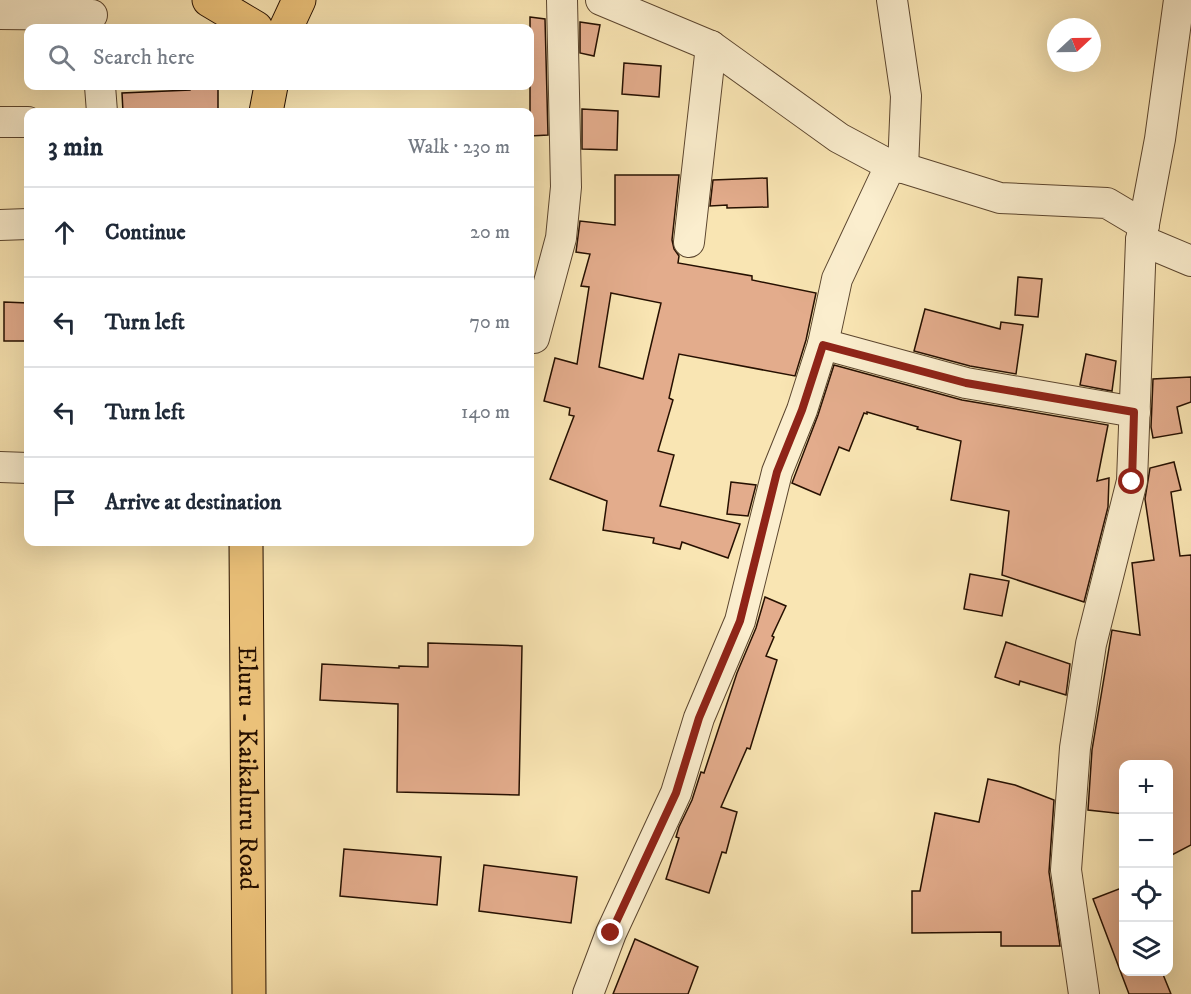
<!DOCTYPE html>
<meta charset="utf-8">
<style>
:root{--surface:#fff;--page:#f2f2f3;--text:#1f2937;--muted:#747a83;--line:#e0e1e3}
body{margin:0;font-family:"IM FELL DW Pica",serif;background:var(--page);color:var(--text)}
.controls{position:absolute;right:18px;bottom:18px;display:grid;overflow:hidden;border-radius:12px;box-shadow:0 6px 24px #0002}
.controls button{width:54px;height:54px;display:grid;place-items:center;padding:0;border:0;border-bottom:2px solid var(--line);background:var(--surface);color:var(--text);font:30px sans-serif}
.compass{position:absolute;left:1047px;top:18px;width:54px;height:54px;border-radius:50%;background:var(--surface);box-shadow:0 6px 24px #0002;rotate:68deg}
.stop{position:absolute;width:18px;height:18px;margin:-14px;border:4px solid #8f2418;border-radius:50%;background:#fff}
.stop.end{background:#8f2418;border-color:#fff;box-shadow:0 2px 6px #0008}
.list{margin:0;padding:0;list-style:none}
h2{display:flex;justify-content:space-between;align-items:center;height:78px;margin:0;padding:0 24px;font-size:26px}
h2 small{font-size:20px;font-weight:400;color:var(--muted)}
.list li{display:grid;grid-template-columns:39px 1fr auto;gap:18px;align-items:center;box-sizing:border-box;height:90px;padding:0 24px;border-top:2px solid var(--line)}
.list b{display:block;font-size:22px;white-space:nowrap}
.list em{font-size:20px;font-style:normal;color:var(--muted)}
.icon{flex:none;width:33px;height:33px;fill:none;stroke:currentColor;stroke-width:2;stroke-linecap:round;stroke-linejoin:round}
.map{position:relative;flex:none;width:1191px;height:994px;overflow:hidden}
.search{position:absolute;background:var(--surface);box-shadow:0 6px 24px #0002;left:24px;top:24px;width:510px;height:66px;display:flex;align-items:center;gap:15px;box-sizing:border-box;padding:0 21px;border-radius:12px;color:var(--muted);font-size:22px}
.panel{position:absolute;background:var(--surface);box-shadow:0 6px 24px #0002;left:24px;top:108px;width:510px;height:438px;border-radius:12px}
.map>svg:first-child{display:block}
</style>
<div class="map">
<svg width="1191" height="994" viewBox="0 0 1191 994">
<rect width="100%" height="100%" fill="#f9e5b3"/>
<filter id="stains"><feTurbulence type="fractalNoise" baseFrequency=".00333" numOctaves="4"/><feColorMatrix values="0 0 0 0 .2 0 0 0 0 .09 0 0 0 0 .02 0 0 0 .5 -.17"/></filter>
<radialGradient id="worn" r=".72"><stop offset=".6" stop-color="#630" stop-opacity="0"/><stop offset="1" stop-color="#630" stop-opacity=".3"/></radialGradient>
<g fill="#e3ac8c" stroke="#261001" stroke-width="1.5" fill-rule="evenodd">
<path d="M530 17 545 19 548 135 530 136Z"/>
<path d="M580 22 600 25 594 56 580 53Z"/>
<path d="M624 63 661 66 659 97 622 94Z"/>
<path d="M190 86H218V112H123L122 93 190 90Z"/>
<path d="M582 109 618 111 617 150 582 149Z"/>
<path d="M615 175H679L672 240 674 249 679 256 678 263 752 276V280L816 293 806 340 795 376 679 354 669 398 673 400 658 451 674 455 660 506 740 524 728 558 682 542 680 549 653 543 654 538 603 530 607 501 550 479 574 416 569 415 570 408 544 401 555 358 577 364 589 287 581 286 590 254 576 252 580 221 615 225ZM611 293 661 303 643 379 599 367Z"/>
<path d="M767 178 768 207 727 208V205L710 206 713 180Z"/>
<path d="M1018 277 1042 279 1038 317 1015 315Z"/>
<path d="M4 302 28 303V341H4Z"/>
<path d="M925 309 1000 329 1001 322 1023 325 1016 374 970 366 914 351Z"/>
<path d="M1086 354 1116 361 1112 391 1080 385Z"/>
<path d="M834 365 962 400 1108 425 1097 481 1109 478 1108 507 1084 602 1002 575 1009 511 951 500 961 441 917 429 918 427 867 412V414L864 413 849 451 839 447 820 495 792 483 818 415Z"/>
<path d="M1191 377V402L1177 407 1182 433 1153 438 1151 427 1153 379Z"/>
<path d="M1174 462 1181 490 1171 492 1180 556 1191 555V845L1168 857V765H1124V814L1088 810 1092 750 1112 630 1140 635 1132 563 1154 560 1145 499 1150 468Z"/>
<path d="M731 482 756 485 748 516 727 514Z"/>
<path d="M970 574 1009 581 1002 616 964 609Z"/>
<path d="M765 597 786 606 772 636 774 637 766 656 777 660 750 749 747 748 721 807 737 812 726 853 722 852 709 893 666 879 679 838 676 837 679 827 692 800 701 772 704 773 737 673 756 628Z"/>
<path d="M1006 642 1070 664 1066 695 1020 681 1019 685 995 677Z"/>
<path d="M428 643 522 646 519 795 397 792 398 704 320 700 322 664 399 668V666L428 667Z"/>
<path d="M988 779 1015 785 1054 800 1049 872 1060 946H1001V932L912 933V891H920L935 813 979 822Z"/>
<path d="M344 849 441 857 437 905 340 896Z"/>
<path d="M484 865 577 877 571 923 479 911Z"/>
<path d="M1124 887V972H1162L1171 994H1129L1093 899Z"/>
<path d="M635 939 698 967 688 994H613Z"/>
</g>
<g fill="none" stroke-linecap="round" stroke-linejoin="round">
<defs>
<g id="minor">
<path d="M601 0 711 46 839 138 884 162 1000 198 1107 203 1144 225"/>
<path d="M892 0 906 96 903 168"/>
<path d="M0 14 92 15"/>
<path d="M100 86 102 112"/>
<path d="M0 122H28"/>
<path d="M0 225 28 224"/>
<path d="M1141 240 1191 261"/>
<path d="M689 242 711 46"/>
<path d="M534 338 561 238 566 187 562 0"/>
<path d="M823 344 966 383 1135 412"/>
<path d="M0 467 28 468"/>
<path d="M588 994 611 933 676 793 699 718 740 621 777 472 802 410 823 344 837 279 891 164"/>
<path d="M1084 994 1066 870 1075 748 1091 644 1132 481 1141 240 1160 139 1179 0"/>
</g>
<g id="major">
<path d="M209 0 256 28"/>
<path d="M286 28 299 0"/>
<path d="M266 112 271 86"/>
<path id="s1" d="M246 542 249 994"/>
</g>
</defs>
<use href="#minor" stroke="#5b452e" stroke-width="32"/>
<use href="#major" stroke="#261001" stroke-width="35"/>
<use href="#minor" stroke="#fbeece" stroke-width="30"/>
<use href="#major" stroke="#ecc27a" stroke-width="33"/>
</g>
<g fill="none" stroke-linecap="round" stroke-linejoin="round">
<path stroke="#8f2418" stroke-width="8" d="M611 933 676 793 699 718 740 621 777 472 802 410 823 345 966 383 1134 412 1132 482"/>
</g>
<g text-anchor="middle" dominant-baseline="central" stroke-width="5" stroke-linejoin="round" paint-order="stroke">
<g font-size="26" fill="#261001" stroke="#fbeece">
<text stroke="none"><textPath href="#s1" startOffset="226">Eluru - Kaikaluru Road</textPath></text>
</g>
</g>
<rect width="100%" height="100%" filter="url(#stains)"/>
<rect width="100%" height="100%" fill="url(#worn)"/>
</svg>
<div class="controls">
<button>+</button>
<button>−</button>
<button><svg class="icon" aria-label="locate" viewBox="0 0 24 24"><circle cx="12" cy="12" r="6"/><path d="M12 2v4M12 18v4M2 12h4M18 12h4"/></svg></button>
<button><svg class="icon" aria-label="layers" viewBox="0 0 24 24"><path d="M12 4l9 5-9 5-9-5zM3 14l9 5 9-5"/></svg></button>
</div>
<svg class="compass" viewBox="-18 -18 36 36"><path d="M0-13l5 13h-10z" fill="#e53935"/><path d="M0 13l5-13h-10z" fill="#747a83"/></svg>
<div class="stop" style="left:1132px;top:482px"></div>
<div class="stop end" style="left:611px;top:933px"></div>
<div class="search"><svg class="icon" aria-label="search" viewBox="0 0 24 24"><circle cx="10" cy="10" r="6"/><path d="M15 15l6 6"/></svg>Search here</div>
<section class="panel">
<h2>3 min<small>Walk · 230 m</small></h2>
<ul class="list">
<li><svg class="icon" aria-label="ahead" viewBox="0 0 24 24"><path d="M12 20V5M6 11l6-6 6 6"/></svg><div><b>Continue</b></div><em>20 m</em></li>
<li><svg class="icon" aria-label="left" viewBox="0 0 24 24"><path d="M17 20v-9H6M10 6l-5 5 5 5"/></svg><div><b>Turn left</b></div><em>70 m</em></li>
<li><svg class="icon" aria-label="left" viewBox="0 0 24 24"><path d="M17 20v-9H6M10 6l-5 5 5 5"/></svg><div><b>Turn left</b></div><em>140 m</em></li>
<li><svg class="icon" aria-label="arrive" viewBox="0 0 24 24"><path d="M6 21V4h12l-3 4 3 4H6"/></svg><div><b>Arrive at destination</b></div></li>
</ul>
</section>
</div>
